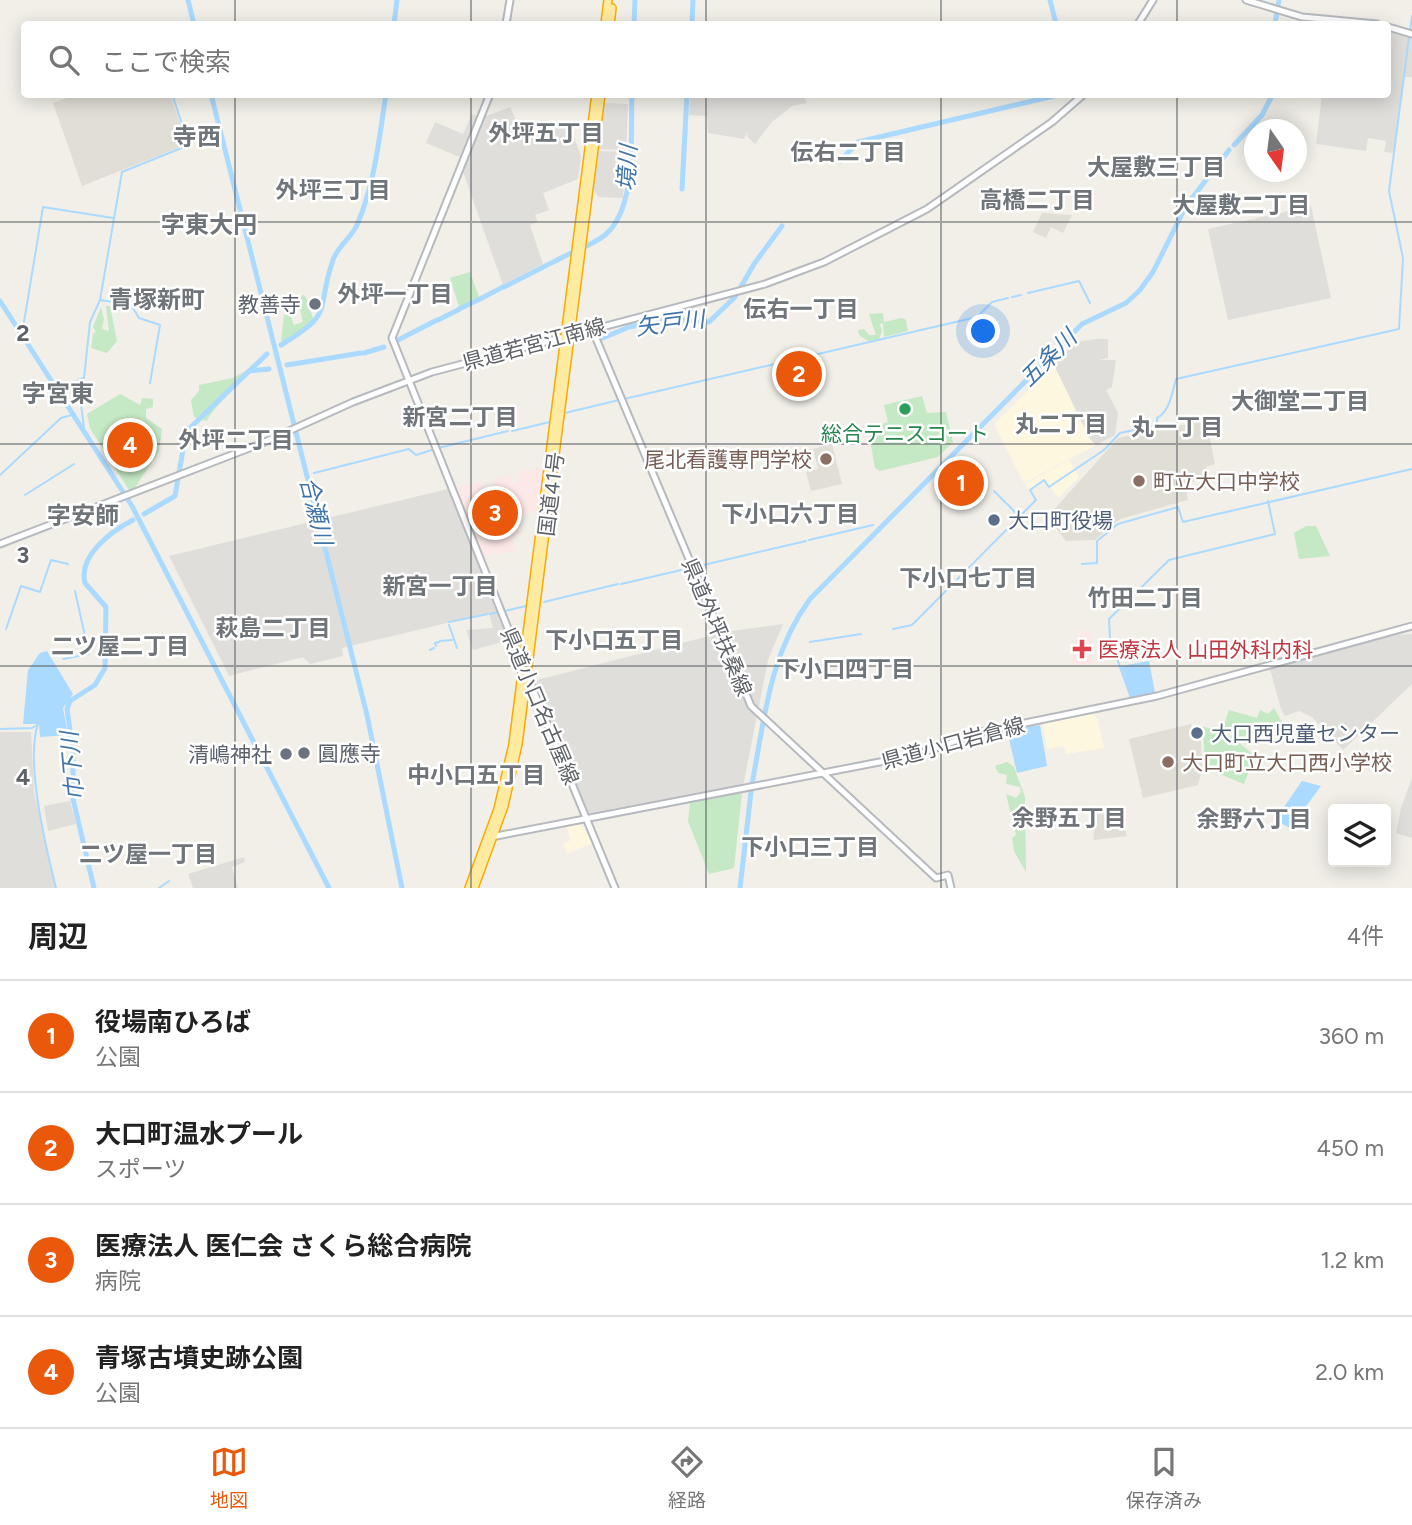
<!DOCTYPE html>
<html lang="ja">
<meta charset="utf-8">
<style>
:root{--surface:#fff;--page:#f2f2f2;--text:#222;--muted:#767676;--line:#e0e0e0;--accent:#ea580c}
body{margin:0;font-family:Figtree,"Noto Sans JP",sans-serif;background:var(--page);color:var(--text)}
.controls{position:absolute;right:21px;bottom:21px;display:grid;overflow:hidden;border-radius:7px;box-shadow:0 4px 18px #0003}
.controls button{width:63px;height:63px;display:grid;place-items:center;padding:0;border:0;border-bottom:2px solid var(--line);background:var(--surface);color:var(--text);font:35px sans-serif}
.compass{position:absolute;left:1244px;top:119px;width:63px;height:63px;border-radius:50%;background:var(--surface);box-shadow:0 4px 18px #0003;rotate:166deg}
.you{position:absolute;left:984px;top:332px;width:24px;height:24px;margin:-18px;border:5px solid #fff;border-radius:50%;background:#1a73e8;box-shadow:0 0 0 10px #1a73e833}
.badge{display:grid;place-items:center;width:46px;height:46px;border-radius:50%;background:var(--accent);color:#fff;font-size:23px;font-weight:700}
.pin{position:absolute;translate:-50% -50%;border:4px solid #fff;box-shadow:0 2px 7px #0006}
.list{margin:0;padding:0;list-style:none}
h2{display:flex;justify-content:space-between;align-items:center;height:91px;margin:0;padding:0 28px;font-size:30px}
h2 small{font-size:23px;font-weight:400;color:var(--muted)}
.list li{display:grid;grid-template-columns:46px 1fr auto;gap:21px;align-items:center;box-sizing:border-box;height:112px;padding:0 28px;border-top:2px solid var(--line)}
.list b{display:block;font-size:26px;white-space:nowrap}
.list p{margin:0;font-size:23px;white-space:nowrap;color:var(--muted)}
.list em{font-size:23px;font-style:normal;color:var(--muted)}
.icon{flex:none;width:38px;height:38px;fill:none;stroke:currentColor;stroke-width:2;stroke-linecap:round;stroke-linejoin:round}
.map{position:relative;flex:none;width:1412px;height:888px;overflow:hidden}
.search{position:absolute;background:var(--surface);box-shadow:0 4px 18px #0003;left:21px;right:21px;top:21px;height:77px;display:flex;align-items:center;gap:18px;box-sizing:border-box;padding:0 24px;border-radius:7px;color:var(--muted);font-size:26px}
.sheet{height:539px;background:var(--surface)}
nav{display:flex;justify-content:space-around;align-items:center;box-sizing:border-box;height:98px;border-top:2px solid var(--line);background:var(--surface);font-size:19px;color:var(--muted)}
nav a{display:grid;justify-items:center;gap:4px}
nav .on{color:var(--accent)}
.map>svg:first-child{display:block}
</style>
<div class="map">
<svg width="1412" height="888" viewBox="0 0 1412 888">
<rect width="100%" height="100%" fill="#f1efe8"/>
<g fill="#fef7e0">
<path d="M1054 365 1090 439 1096 445 1024 483 995 426 996 422Z"/>
<path d="M1069 460 1079 477 1058 498 1045 479 1029 490 1025 484Z"/>
<path d="M1093 714 1097 717 1104 748 1066 754 1064 746 1047 749 1043 723Z"/>
<path d="M581 824 592 843 567 854 563 844 571 840 566 826Z"/>
</g>
<g fill="#e0deda">
<path d="M1388 27 1412 34V77H1404L1394 153 1384 152 1386 141 1368 138 1366 151 1316 144 1322 95 1388 94Z"/>
<path d="M690 95H803L807 103 792 106 772 122 755 144 747 136 748 130 744 139 708 133 707 116 689 115Z"/>
<path d="M604 103 628 104 626 150 598 149Z"/>
<path d="M510 107 523 135 569 123 581 156 578 179 543 193 549 210 535 215 538 222 530 225 543 264 503 285 462 169 484 117Z"/>
<path d="M472 114 480 117 462 158 426 143 435 122 463 134Z"/>
<path d="M598 151 626 152 623 198 599 197 596 194 593 187Z"/>
<path d="M1311 206 1331 298 1228 320 1208 229Z"/>
<path d="M1096 339H1108V358L1099 360H1116L1112 387 1106 390 1118 413 1115 435 1096 445 1090 439 1053 363 1076 342Z"/>
<path d="M448 489 509 640 473 650 466 630 493 628 489 613 342 648 343 656 310 664 303 657 229 676 169 556Z"/>
<path d="M783 624 768 660 743 786 592 814 588 812 533 681 725 632Z"/>
<path d="M1412 634V684L1343 750 1312 717 1299 711 1285 716 1281 709 1270 669 1397 635Z"/>
<path d="M0 732H31L34 792 56 888H0Z"/>
<path d="M1412 778V838L1396 833 1401 808Z"/>
<path d="M70 801 76 824 48 831 44 806Z"/>
<path d="M244 857 245 862 232 867 238 888H193L188 874Z"/>
</g>
<g fill="#e1ded6">
<path d="M75 95H170L188 144 82 186 53 103Z"/>
<path d="M1042 213 1072 215 1063 233 1051 227 1046 238 1033 232Z"/>
<path d="M1206 420 1215 464 1206 467 1209 479 1185 483 1188 500 1120 519 1095 540 1066 541 1052 523 1057 518 1051 513 1118 438Z"/>
<path d="M832 444 842 484 811 491 806 472 818 469 813 449Z"/>
<path d="M1191 724 1195 740 1201 739 1202 770 1198 785 1143 798 1129 739Z"/>
<path d="M1119 807 1127 836 1094 840 1093 811Z"/>
</g>
<g fill="#fce8e6">
<path d="M544 467 538 511 516 516 521 534 512 536 516 551 480 556 454 488 482 481 484 490 495 487 493 478 510 474 512 483 519 481 518 472Z"/>
<path d="M1081 630 1090 632 1093 664 1072 665 1074 638 1080 639Z"/>
</g>
<g fill="#c5e8c5">
<path d="M470 272 479 297 459 307 450 278Z"/>
<path d="M303 295 306 297 315 324 286 344 281 340 284 315 290 314 294 325 303 322 300 309 289 312 285 304 288 300 297 302 296 298Z"/>
<path d="M106 306H110L117 341 107 353 91 348 93 334 96 332 93 327 101 307 104 319 102 329 109 331Z"/>
<path d="M883 313 884 322 902 318 906 320 908 331 884 337 883 323 880 324 882 331 879 339 868 341 859 335 858 330 864 329 869 335H876L869 314Z"/>
<path d="M245 371H251C243 380 209 412 207 421L194 417 191 400 199 391V385L233 378Z"/>
<path d="M120 394 140 405 142 398 153 399V407L146 409V418L162 429 159 451 134 489 129 490 90 428 87 414Z"/>
<path d="M922 396 927 413 946 412 953 442 938 457 880 471 875 468 868 428 888 422 884 405Z"/>
<path d="M959 458 988 486 963 511 942 490 936 480Z"/>
<path d="M1306 526H1316L1330 556 1299 559 1294 533Z"/>
<path d="M1274 708 1283 724 1278 730 1268 732 1260 739 1249 738 1247 745 1232 734 1222 730 1229 710 1257 718 1260 710 1268 714Z"/>
<path d="M1203 726 1232 737 1255 756 1244 784 1205 768Z"/>
<path d="M1007 762 1014 767 1025 797 1026 872 1014 851 1012 838 1016 835 1006 794 1016 798 1021 792 1020 787 1006 784 1007 775 998 773 995 766Z"/>
<path d="M742 793 734 868 709 874 688 821 690 803Z"/>
</g>
<g fill="#aadaff">
<path d="M47 651 73 694 63 708 68 735 40 737 39 724H23L28 670 40 653Z"/>
<path d="M1149 661 1155 693 1131 698 1121 666Z"/>
<path d="M1040 725 1047 766 1017 773 1007 730Z"/>
<path d="M1302 781 1321 786 1290 828 1275 820Z"/>
</g>
<g fill="none" stroke-linecap="round" stroke-linejoin="round">
<g stroke="#aadaff" stroke-width="2">
<path d="M1410 31 1412 16"/>
<path d="M1028 293 1079 281 1090 303"/>
<path d="M1012 297 1021 295"/>
<path d="M100 300 131 305 139 318 160 325 150 383"/>
<path d="M24 322 43 207 113 218"/>
<path d="M624 399 977 317 992 302 1008 298"/>
<path d="M565 413 619 400"/>
<path d="M84 428 78 380 84 378 90 322 100 300 122 172 189 145 172 94"/>
<path d="M512 431 550 422"/>
<path d="M438 448 508 431"/>
<path d="M314 473 409 449 416 455 432 450"/>
<path d="M0 475 61 418 75 414"/>
<path d="M994 491 1006 503"/>
<path d="M25 495 74 464"/>
<path d="M1007 504 1019 516"/>
<path d="M809 540 873 525"/>
<path d="M1082 564 1097 563V541L1118 524 1178 507 1183 522 1412 469"/>
<path d="M695 567 806 541"/>
<path d="M621 584 690 568"/>
<path d="M544 602 618 584"/>
<path d="M505 611 526 606"/>
<path d="M490 614 499 612"/>
<path d="M449 622 488 614"/>
<path d="M449 625 457 648"/>
<path d="M6 629 21 586 40 592 51 560 68 564"/>
<path d="M893 629 912 625 1036 500 1030 490 1044 480 1049 487 1104 450 1120 433 1157 425V418C1170 411 1172 393 1176 379L1399 329 1403 258 1389 191 1409 37"/>
<path d="M440 641 452 640"/>
<path d="M810 642 861 634"/>
<path d="M436 646 435 643 439 642"/>
<path d="M430 650 434 648"/>
<path d="M63 659 89 654 75 591"/>
<path d="M1131 698 1110 639 1109 619 1169 560 1275 534 1268 501"/>
<path d="M38 724C25 762 46 848 56 888"/>
<path d="M0 729 32 728 37 725"/>
<path d="M159 888 169 881"/>
</g>
<g stroke="#aadaff" stroke-width="5">
<path d="M188 0 194 24"/>
<path d="M1050 0 1056 24"/>
<path d="M394 24 397 0"/>
<path d="M634 24 635 0"/>
<path d="M692 24 693 0"/>
<path d="M1275 24 1279 0"/>
<path d="M211 94 367 715 402 888"/>
<path d="M1234 145 1262 115 1273 94"/>
<path d="M840 161 858 142 1062 94"/>
<path d="M682 189 687 94"/>
<path d="M567 255C579 249 594 244 605 235 638 207 630 135 632 94"/>
<path d="M504 287 565 256"/>
<path d="M482 298 503 287"/>
<path d="M0 301 132 506 329 888"/>
<path d="M459 309 480 299"/>
<path d="M438 320 458 310"/>
<path d="M598 340 629 327 671 319 709 322 735 297 754 264 782 226"/>
<path d="M396 341 437 320"/>
<path d="M281 345C336 312 315 312 333 260 338 246 351 238 357 225 375 183 379 139 386 94"/>
<path d="M364 353 384 347"/>
<path d="M287 365 361 353"/>
<path d="M249 371 269 369"/>
<path d="M144 514 175 496 184 444 191 427 267 354"/>
<path d="M752 784C765 717 769 655 810 599L1082 324 1126 303 1140 290 1153 272 1186 206 1229 150"/>
<path d="M94 888 73 799V752L67 709 70 701 95 685 105 668 106 607 85 583C78 555 112 531 133 520"/>
<path d="M740 888 751 792"/>
</g>
<defs>
<g id="secondary">
<path d="M1246 0 1302 17 1377 24"/>
<path d="M506 24 510 0"/>
<path d="M1138 24 1153 0"/>
<path d="M1388 27 1412 34"/>
<path d="M490 94 392 338 523 666"/>
<path d="M592 329 751 706 936 878 948 875 951 888"/>
<path d="M0 544 260 444 353 402 432 372 765 284 824 262 927 209 1052 122 1084 94"/>
<path d="M527 675 615 888"/>
<path d="M491 837 916 755 981 732 1157 696 1412 626"/>
</g>
<g id="trunk">
<path d="M605 24 608 0"/>
<path d="M610 24 612 8"/>
<path d="M469 888 498 809 513 744 596 94"/>
<path d="M474 888 504 806 518 744 601 94"/>
</g>
</defs>
<use href="#secondary" stroke="#b6babf" stroke-width="9"/>
<use href="#trunk" stroke="#f9ab00" stroke-width="10"/>
<use href="#secondary" stroke="#fff" stroke-width="5"/>
<use href="#trunk" stroke="#feeaa1" stroke-width="7"/>
</g>
<path fill="none" stroke="#5f6368" stroke-width="2" stroke-opacity="0.55" d="M235 0V24M471 0V24M706 0V24M941 0V24M1177 0V24M235 94V888M471 94V888M706 94V888M941 94V888M1177 94V888M0 222H1412M0 444H1412M0 666H1412"/>
<g fill="#6b7280" stroke="#fff" stroke-width="2.5">
<circle cx="315" cy="304" r="7"/>
<circle cx="304" cy="753" r="7"/>
<circle cx="286" cy="754" r="7"/>
</g>
<circle fill="#2e9e5b" stroke="#fff" stroke-width="2.5" cx="905" cy="409" r="7"/>
<g fill="#8d6e63" stroke="#fff" stroke-width="2.5">
<circle cx="826" cy="459" r="7"/>
<circle cx="1139" cy="481" r="7"/>
<circle cx="1168" cy="762" r="7"/>
</g>
<g fill="#5c6f8a" stroke="#fff" stroke-width="2.5">
<circle cx="994" cy="520" r="7"/>
<circle cx="1197" cy="733" r="7"/>
</g>
<path fill="#e0444e" stroke="#fff" stroke-width="2.5" d="M1078.5 638.5h7v7h7v7h-7v7h-7v-7h-7v-7h7z"/>
<g text-anchor="middle" dominant-baseline="central" stroke-width="5" stroke-linejoin="round" paint-order="stroke">
<g font-size="21" fill="#5b616d" stroke="#fff" text-anchor="end">
<text x="301" y="304">教善寺</text>
<text x="318" y="753" text-anchor="start">圓應寺</text>
<text x="272" y="754">清嶋神社</text>
</g>
<g font-size="21" fill="#5f6368" stroke="#fff">
<text transform="translate(534 344) rotate(-15)">県道若宮江南線</text>
<text transform="translate(551 494) rotate(-83)">国道41号</text>
<text transform="translate(717 627) rotate(67)">県道外坪扶桑線</text>
<text transform="translate(540 706) rotate(67)">県道小口名古屋線</text>
<text transform="translate(953 743) rotate(-15)">県道小口岩倉線</text>
</g>
<g font-size="21" fill="#27864d" stroke="#fff">
<text x="905" y="433">総合テニスコート</text>
</g>
<g font-size="21" fill="#785e54" stroke="#fff" text-anchor="start">
<text x="812" y="459" text-anchor="end">尾北看護専門学校</text>
<text x="1153" y="481">町立大口中学校</text>
<text x="1182" y="762">大口町立大口西小学校</text>
</g>
<g font-size="21" fill="#4e5e75" stroke="#fff" text-anchor="start">
<text x="1008" y="520">大口町役場</text>
<text x="1211" y="733">大口西児童センター</text>
</g>
<g font-size="21" fill="#be3a42" stroke="#fff" text-anchor="start">
<text x="1098" y="649">医療法人 山田外科内科</text>
</g>
<g font-size="23" font-weight="bold" fill="#70757a" stroke="#fff">
<text x="546" y="133">外坪五丁目</text>
<text x="848" y="152">伝右二丁目</text>
<text x="1156" y="167">大屋敷三丁目</text>
<text x="333" y="190">外坪三丁目</text>
<text x="1037" y="200">高橋二丁目</text>
<text x="1241" y="205">大屋敷二丁目</text>
<text x="395" y="294">外坪一丁目</text>
<text x="801" y="309">伝右一丁目</text>
<text x="1300" y="401">大御堂二丁目</text>
<text x="460" y="417">新宮二丁目</text>
<text x="1061" y="424">丸二丁目</text>
<text x="1177" y="427">丸一丁目</text>
<text x="236" y="440">外坪二丁目</text>
<text x="790" y="514">下小口六丁目</text>
<text x="968" y="578">下小口七丁目</text>
<text x="440" y="586">新宮一丁目</text>
<text x="1145" y="598">竹田二丁目</text>
<text x="273" y="628">萩島二丁目</text>
<text x="614" y="640">下小口五丁目</text>
<text x="120" y="646">二ツ屋二丁目</text>
<text x="845" y="669">下小口四丁目</text>
<text x="476" y="775">中小口五丁目</text>
<text x="1069" y="818">余野五丁目</text>
<text x="1254" y="819">余野六丁目</text>
<text x="810" y="847">下小口三丁目</text>
<text x="148" y="854">二ツ屋一丁目</text>
</g>
<g font-size="23" font-style="italic" fill="#4174aa" stroke="#fff">
<text transform="translate(627 168) rotate(-86)">境川</text>
<text transform="translate(670 323) rotate(-7)">矢戸川</text>
<text transform="translate(1048 358) rotate(-45)">五条川</text>
<text transform="translate(316 511) rotate(76)">合瀬川</text>
<text transform="translate(72 766) rotate(-95)">巾下川</text>
</g>
<g font-size="24" font-weight="bold" fill="#70757a" stroke="#fff">
<text x="197" y="136">寺西</text>
<text x="209" y="224">字東大円</text>
<text x="157" y="299">青塚新町</text>
<text x="58" y="393">字宮東</text>
<text x="83" y="515">字安師</text>
</g>
</g>
<g font-size="23" text-anchor="middle" font-weight="bold" fill="#5f6368" stroke="#fff" stroke-width="5" stroke-linejoin="round" paint-order="stroke">
<text x="23" y="341">2</text>
<text x="23" y="563">3</text>
<text x="23" y="785">4</text>
</g>
</svg>
<div class="controls">
<button><svg class="icon" aria-label="layers" viewBox="0 0 24 24"><path d="M12 4l9 5-9 5-9-5zM3 14l9 5 9-5"/></svg></button>
</div>
<svg class="compass" viewBox="-18 -18 36 36"><path d="M0-13l5 13h-10z" fill="#e53935"/><path d="M0 13l5-13h-10z" fill="#767676"/></svg>
<div class="you"></div>
<div class="pin badge" style="left:961px;top:483px">1</div>
<div class="pin badge" style="left:799px;top:374px">2</div>
<div class="pin badge" style="left:495px;top:513px">3</div>
<div class="pin badge" style="left:130px;top:445px">4</div>
<div class="search"><svg class="icon" aria-label="search" viewBox="0 0 24 24"><circle cx="10" cy="10" r="6"/><path d="M15 15l6 6"/></svg>ここで検索</div>
</div>
<section class="sheet">
<h2>周辺<small>4件</small></h2>
<ul class="list">
<li><span class="badge">1</span><div><b>役場南ひろば</b><p>公園</p></div><em>360 m</em></li>
<li><span class="badge">2</span><div><b>大口町温水プール</b><p>スポーツ</p></div><em>450 m</em></li>
<li><span class="badge">3</span><div><b>医療法人 医仁会 さくら総合病院</b><p>病院</p></div><em>1.2 km</em></li>
<li><span class="badge">4</span><div><b>青塚古墳史跡公園</b><p>公園</p></div><em>2.0 km</em></li>
</ul>
</section>
<nav>
<a class="on"><svg class="icon" aria-label="map" viewBox="0 0 24 24"><path d="M3 6l6-2 6 2 6-2v14l-6 2-6-2-6 2zM9 4v14M15 6v14"/></svg>地図</a>
<a><svg class="icon" aria-label="directions" viewBox="0 0 24 24"><path d="M12 3l9 9-9 9-9-9zM9 14v-3h6M13 9l2 2-2 2"/></svg>経路</a>
<a><svg class="icon" aria-label="saved" viewBox="0 0 24 24"><path d="M7 4h10v16l-5-4-5 4z"/></svg>保存済み</a>
</nav>
